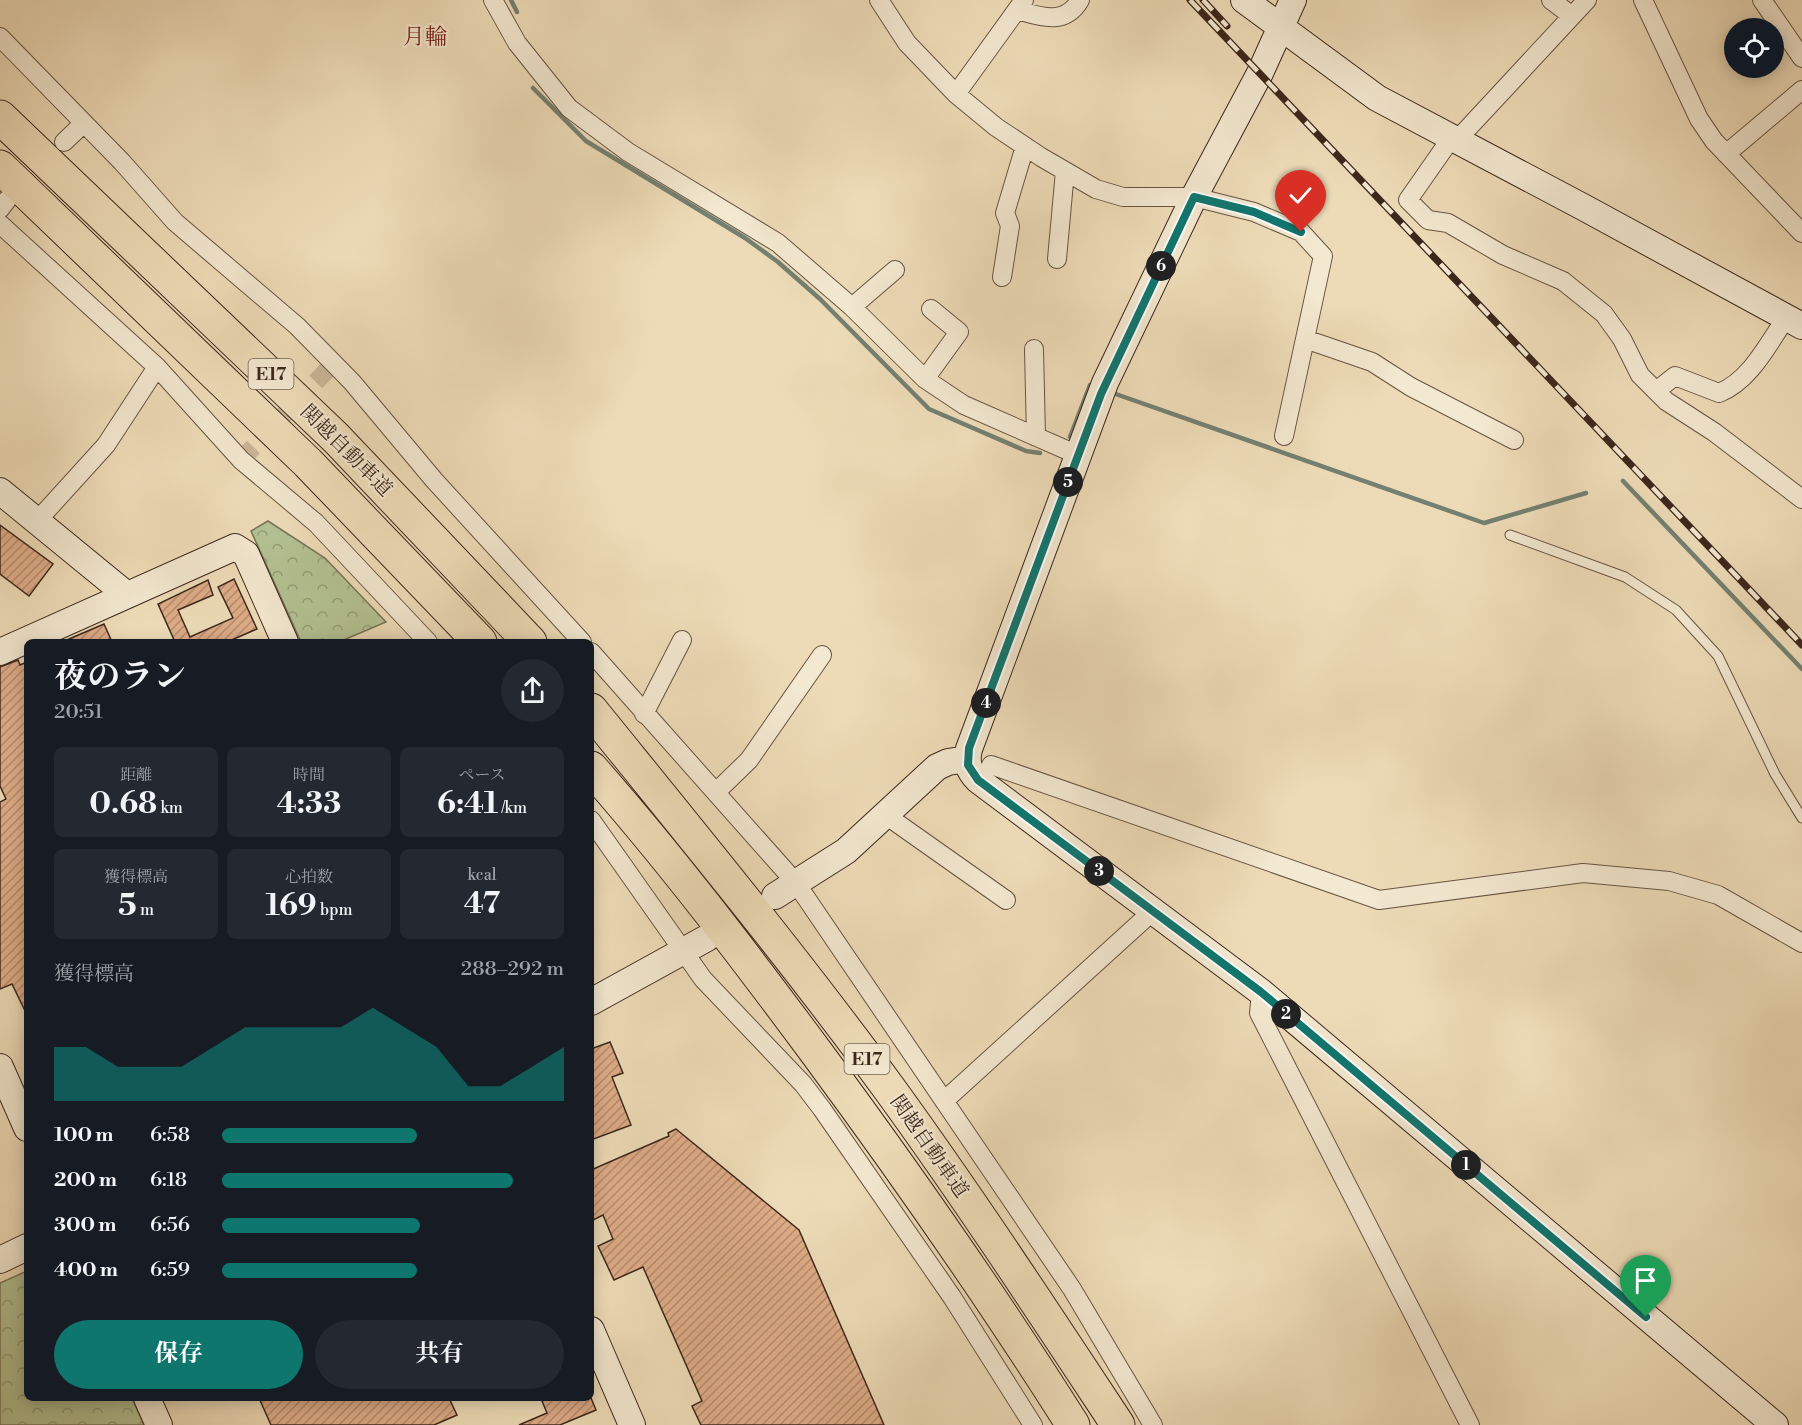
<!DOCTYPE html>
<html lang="ja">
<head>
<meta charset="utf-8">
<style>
  body { margin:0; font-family:"Libre Bodoni","Noto Serif JP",serif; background:#242831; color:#f1f3f6; height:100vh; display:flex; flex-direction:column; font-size:22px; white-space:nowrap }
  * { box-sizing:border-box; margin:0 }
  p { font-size:20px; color:#9ea1a6 }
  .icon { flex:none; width:33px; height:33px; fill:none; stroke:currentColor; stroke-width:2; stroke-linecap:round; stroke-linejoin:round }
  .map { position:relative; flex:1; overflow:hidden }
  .drawer { position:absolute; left:24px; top:639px; width:570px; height:762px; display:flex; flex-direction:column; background:#171b24; border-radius:9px; box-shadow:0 3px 15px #0003 }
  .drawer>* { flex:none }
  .tools { position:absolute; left:1724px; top:18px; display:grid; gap:12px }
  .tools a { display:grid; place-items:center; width:60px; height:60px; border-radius:50%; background:#171b24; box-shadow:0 3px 15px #0003; font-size:30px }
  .pin { position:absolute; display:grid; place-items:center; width:51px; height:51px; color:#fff; margin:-62px -26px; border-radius:50% 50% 50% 0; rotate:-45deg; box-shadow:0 0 6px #0007 }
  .pin .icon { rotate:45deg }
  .km { position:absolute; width:30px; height:30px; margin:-15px; border-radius:50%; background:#222; color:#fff; font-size:16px; line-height:30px; text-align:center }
  .round { display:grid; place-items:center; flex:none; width:63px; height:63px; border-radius:32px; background:#242831 }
  .summary { display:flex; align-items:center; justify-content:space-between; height:102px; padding:0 30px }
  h1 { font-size:33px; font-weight:700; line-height:45px }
  .figures { display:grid; grid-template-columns:repeat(3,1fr); gap:9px; height:102px; padding:6px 30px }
  .figures div { display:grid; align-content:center; border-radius:9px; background:#242831; text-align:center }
  .figures b { font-size:30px; font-weight:700 }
  .figures small { font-size:16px; font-weight:400 }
  .figures p { font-size:16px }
  .chart { height:168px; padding:12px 30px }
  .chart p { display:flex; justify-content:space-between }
  .chart svg { width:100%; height:108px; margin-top:6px; fill:#0f766e; opacity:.7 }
  .cta { display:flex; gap:12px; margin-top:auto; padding:12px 30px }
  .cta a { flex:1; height:69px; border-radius:36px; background:#0f766e; color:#fff; font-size:24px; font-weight:700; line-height:69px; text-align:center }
  .cta a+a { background:#242831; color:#f1f3f6 }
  ul { padding:0 30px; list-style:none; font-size:20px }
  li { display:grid; grid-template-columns:96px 72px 1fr; align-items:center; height:45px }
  li i { height:15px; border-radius:8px; background:#0f766e }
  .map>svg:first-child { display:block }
  .park { fill:url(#park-crowns); stroke:#787457; stroke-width:1.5 }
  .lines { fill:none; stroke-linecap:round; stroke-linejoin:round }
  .stream { stroke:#748071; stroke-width:4.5 }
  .building { fill:url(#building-hatch); stroke:#3c271c; stroke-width:1.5 }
  .street-tunnel { stroke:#cab798; stroke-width:18; stroke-dasharray:18 9; stroke-linecap:butt }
  .lane-casing { stroke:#685443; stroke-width:11 }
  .street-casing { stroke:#685443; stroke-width:20 }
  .secondary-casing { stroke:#3c271c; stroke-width:28 }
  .highway-casing { stroke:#3c271c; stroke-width:35 }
  .lane { stroke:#f3e8d0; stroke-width:9 }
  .street { stroke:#f3e8d0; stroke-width:18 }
  .secondary { stroke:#f3e8d0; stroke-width:26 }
  .highway { stroke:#eddbb7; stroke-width:33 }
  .rail-casing { stroke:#3c271c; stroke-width:7 }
  .rail { stroke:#f3e8d0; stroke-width:4.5; stroke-dasharray:14; stroke-linecap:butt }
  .route-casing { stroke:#fff; stroke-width:12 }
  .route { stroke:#0f766e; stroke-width:8 }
  .labels { text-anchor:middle; stroke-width:4.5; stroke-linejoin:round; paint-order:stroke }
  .shield { fill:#f3e8d0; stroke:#736152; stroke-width:1.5 }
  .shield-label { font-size:18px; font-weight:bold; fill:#3c271c }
  .street-label { font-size:20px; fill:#3c271c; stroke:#f3e8d0 }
  .quarter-label { font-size:22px; fill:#7a1f14; stroke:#f3e8d0 }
</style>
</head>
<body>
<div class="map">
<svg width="1802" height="1425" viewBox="0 0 1802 1425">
  <defs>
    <pattern id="park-crowns" width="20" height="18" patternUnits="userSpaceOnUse" patternTransform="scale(1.5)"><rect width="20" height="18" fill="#b3c192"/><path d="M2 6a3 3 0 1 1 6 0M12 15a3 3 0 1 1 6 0" fill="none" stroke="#939d76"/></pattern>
    <pattern id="building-hatch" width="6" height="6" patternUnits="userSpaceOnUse" patternTransform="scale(1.5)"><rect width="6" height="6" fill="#deac87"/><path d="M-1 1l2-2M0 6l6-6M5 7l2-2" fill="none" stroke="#b58c6e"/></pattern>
  </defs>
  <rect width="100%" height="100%" fill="#eddbb7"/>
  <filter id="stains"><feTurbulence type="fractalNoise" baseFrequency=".00333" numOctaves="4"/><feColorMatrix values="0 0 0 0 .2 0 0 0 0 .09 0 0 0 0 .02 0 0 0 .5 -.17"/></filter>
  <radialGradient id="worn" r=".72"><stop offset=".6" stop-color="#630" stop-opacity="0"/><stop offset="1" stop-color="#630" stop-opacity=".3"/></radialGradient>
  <path class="park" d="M268 521 325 558 386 622 339 642H301L251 531Z
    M27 1271V1398H132L144 1425H0V1283Z"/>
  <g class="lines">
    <path class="stream" d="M511 0 517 12
      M533 88 586 141 745 238 778 262 820 299 929 409 1026 451 1040 453
      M1110 392 1484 523 1586 493
      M1070 437 1090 385 1094 386
      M1623 481 1802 669"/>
  </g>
  <path class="building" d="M0 525 53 564 29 596 0 574Z
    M234 579 257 629 227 642H175L158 604 208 580 213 595 178 610 190 637 233 618 218 587Z
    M104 624 112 642H62Z
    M18 660 20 665 27 662V1015L12 984 0 989V802L6 799 0 786V667Z
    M610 1042 623 1073 612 1077 631 1125 591 1140V1049Z
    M676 1129 799 1230 884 1425H701L692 1406 702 1401 643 1267 614 1280 598 1246 613 1239 603 1215 591 1221V1170L669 1136 668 1133Z
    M259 1398H449L457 1415 434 1425H271Z
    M549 1398H591L596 1410 560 1425H519L547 1413 542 1401Z"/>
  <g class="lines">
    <path class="street-tunnel" d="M241 460 334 363"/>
    <g class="lane-casing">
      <path id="lane" d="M1510 535 1625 577 1676 610 1718 656 1775 774 1802 818"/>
    </g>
    <g class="street-casing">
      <path id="street" d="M493 0 517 43 569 108 628 152 778 243 852 307 925 379 964 405 1078 455
        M879 0 907 43 956 94 996 127 1041 157 1096 189 1123 197H1194L1254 212 1301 232 1323 256 1284 436
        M1551 0 1572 16
        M1643 0 1699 119 1714 141 1802 233
        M1762 0 1802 58
        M1017 10C1041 17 1065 26 1080 0
        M0 37 122 162 175 222 297 326 352 382 434 480 582 642
        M956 94 1024 0
        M1452 137 1408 200 1428 220 1448 223 1503 255 1563 281 1604 314 1622 339 1640 375 1666 401 1714 432 1802 499
        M1457 140 1587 0
        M64 142 84 123
        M1726 154 1802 90
        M0 209 7 200
        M0 224 157 367 241 460 316 523 428 642
        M1057 259 1065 171
        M1002 277 1010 226 1005 213 1025 146
        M852 307 895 270
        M1305 339 1372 362 1411 387 1514 440
        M1034 349 1036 437
        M925 379 959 332 931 309
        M1656 391 1675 376 1719 393C1750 381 1768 344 1786 318
        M37 521 106 445 157 367
        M591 652 796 883 1072 1289 1153 1425
        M644 714 682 640
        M991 765 1379 900 1583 873 1669 881 1718 895 1802 943
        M716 792 749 760 822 655
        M887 816 1006 900
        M591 820 703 979 803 1084 822 1109 952 1297 1033 1425
        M1261 992 1259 1013 1470 1425
        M944 1101 1153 911"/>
    </g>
    <g class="secondary-casing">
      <path id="secondary" d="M1244 0 1377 98 1583 207 1802 326
        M1293 0 1260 73 1194 197 1105 383 969 749C966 762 968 770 978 780L1261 992 1775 1425
        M0 491 127 595
        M0 652 235 547 246 554 285 642
        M775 896 846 851 937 767 948 762 967 759
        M591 1002 707 938
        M0 1067 27 1128
        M0 1260 27 1247
        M591 1330 632 1425
        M147 1398 159 1425"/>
    </g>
    <g class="highway-casing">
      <path id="highway" d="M0 117 336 438 530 642
        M0 167 308 463 480 642
        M591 710C693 836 796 961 891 1091 970 1200 1044 1313 1118 1425
        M591 768C671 859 744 955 816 1052 906 1174 992 1297 1073 1425"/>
    </g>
    <use href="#lane" class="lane"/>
    <use href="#street" class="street"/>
    <use href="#secondary" class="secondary"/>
    <use href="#highway" class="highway"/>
    <g class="rail-casing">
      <path id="rail" d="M1190 0 1802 645
        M1203 0 1227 26"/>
    </g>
    <use href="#rail" class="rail"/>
  </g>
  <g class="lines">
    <g class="route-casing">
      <path id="route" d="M1301 232 1254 212 1194 197 1101 394 969 748 968 765 978 780 1261 992 1646 1317"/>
    </g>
    <use href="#route" class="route"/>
  </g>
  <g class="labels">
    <g class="shield">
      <rect x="248.5" y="359" width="45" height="30" rx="4.5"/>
      <rect x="844.5" y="1044" width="45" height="30" rx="4.5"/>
    </g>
    <g class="shield-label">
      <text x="271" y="380">E17</text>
      <text x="867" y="1065">E17</text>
    </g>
    <g class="street-label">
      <text transform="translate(347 450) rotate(45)" y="7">関越自動車道</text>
      <text transform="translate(930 1146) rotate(55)" y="7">関越自動車道</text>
    </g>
    <g class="quarter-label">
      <text x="425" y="44">月輪</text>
    </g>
  </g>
  <rect width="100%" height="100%" filter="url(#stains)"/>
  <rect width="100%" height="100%" fill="url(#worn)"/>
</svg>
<div class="tools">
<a><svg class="icon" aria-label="locate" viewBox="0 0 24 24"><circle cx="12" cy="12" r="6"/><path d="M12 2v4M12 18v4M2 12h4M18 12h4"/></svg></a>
</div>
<div class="pin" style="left:1646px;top:1317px;background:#1e9e55"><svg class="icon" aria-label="arrive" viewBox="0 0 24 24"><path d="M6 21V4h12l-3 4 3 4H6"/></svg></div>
<div class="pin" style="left:1301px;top:232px;background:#d93025"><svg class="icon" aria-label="check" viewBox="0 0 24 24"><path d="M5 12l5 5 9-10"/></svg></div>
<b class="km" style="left:1466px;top:1165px">1</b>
<b class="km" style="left:1286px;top:1014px">2</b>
<b class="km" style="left:1099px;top:871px">3</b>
<b class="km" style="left:986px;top:703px">4</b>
<b class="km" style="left:1068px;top:482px">5</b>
<b class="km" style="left:1161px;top:266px">6</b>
<section class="drawer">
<div class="summary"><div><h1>夜のラン</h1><p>20:51</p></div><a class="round"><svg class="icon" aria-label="share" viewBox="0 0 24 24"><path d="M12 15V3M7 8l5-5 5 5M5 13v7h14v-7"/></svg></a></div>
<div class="figures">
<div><p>距離</p><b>0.68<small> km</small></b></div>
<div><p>時間</p><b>4:33</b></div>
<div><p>ペース</p><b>6:41<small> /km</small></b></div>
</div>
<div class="figures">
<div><p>獲得標高</p><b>5<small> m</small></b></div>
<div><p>心拍数</p><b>169<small> bpm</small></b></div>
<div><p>kcal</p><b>47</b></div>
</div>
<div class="chart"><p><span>獲得標高</span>288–292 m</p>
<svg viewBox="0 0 160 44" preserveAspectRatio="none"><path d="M0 44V22L10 22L20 30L30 30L40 30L50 22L60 14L70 14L80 14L90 14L100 6L110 14L120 22L130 38L140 38L150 30L160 22V44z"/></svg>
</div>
<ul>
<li><b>100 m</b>6:58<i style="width:57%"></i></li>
<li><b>200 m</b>6:18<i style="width:85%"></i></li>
<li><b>300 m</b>6:56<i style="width:58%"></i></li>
<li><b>400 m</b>6:59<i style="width:57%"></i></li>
</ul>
<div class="cta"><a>保存</a><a>共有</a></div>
</section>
</div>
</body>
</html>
